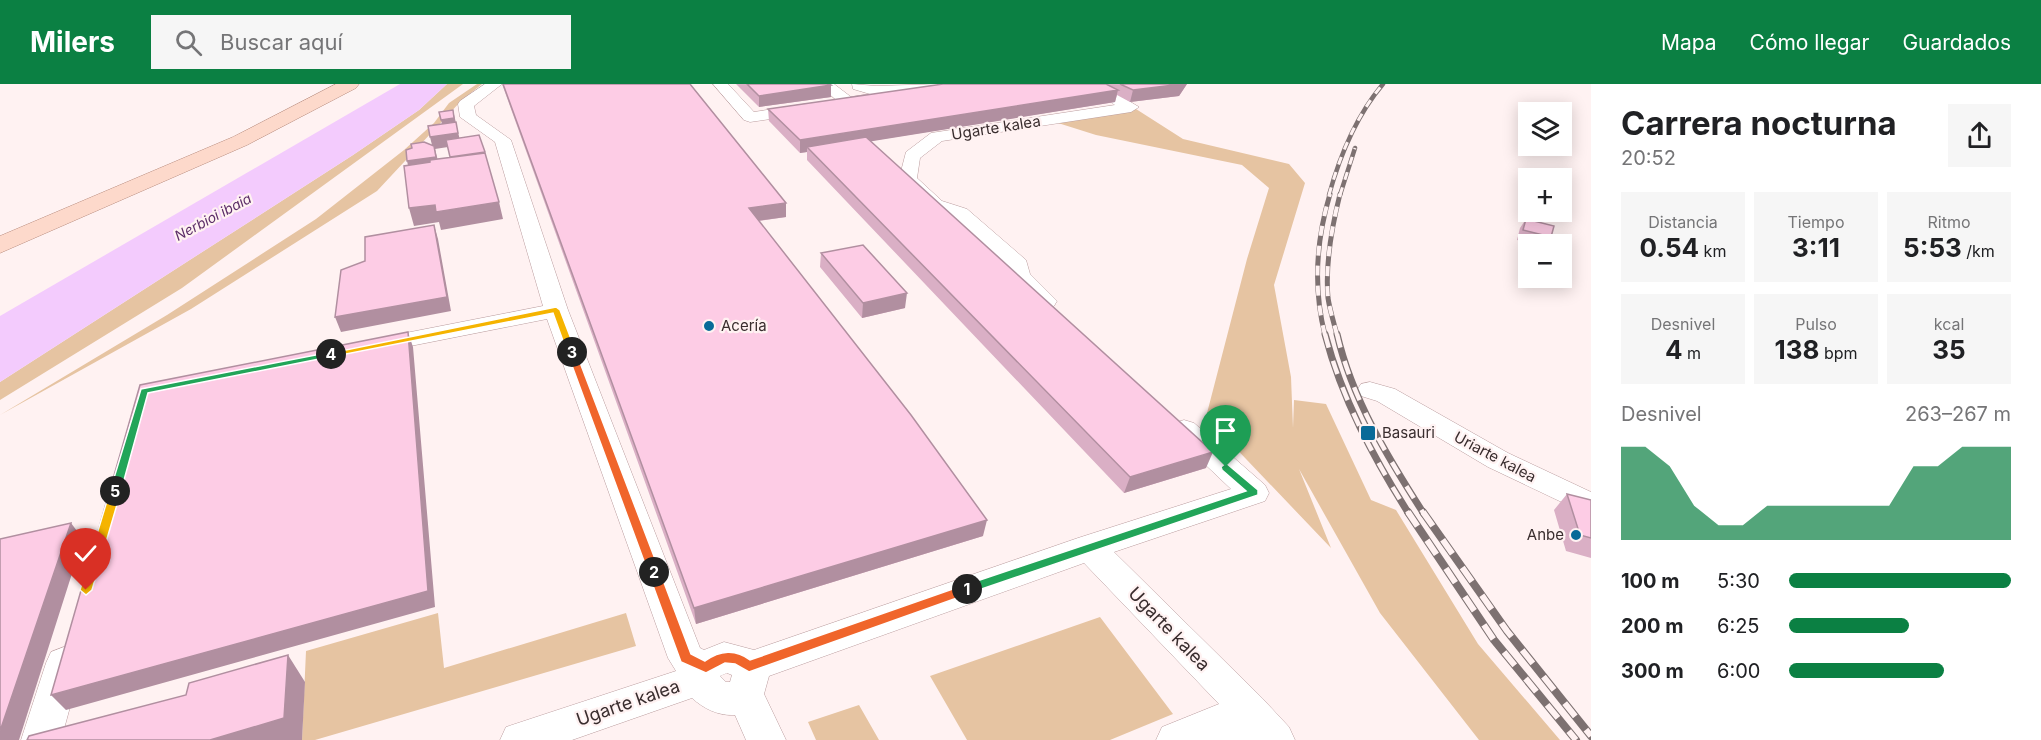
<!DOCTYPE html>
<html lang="es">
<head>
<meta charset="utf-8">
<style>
  body { margin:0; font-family:Inter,sans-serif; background:#f6f6f6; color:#202124; height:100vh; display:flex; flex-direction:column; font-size:22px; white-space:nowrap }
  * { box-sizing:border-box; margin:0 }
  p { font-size:20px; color:#757577 }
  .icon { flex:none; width:33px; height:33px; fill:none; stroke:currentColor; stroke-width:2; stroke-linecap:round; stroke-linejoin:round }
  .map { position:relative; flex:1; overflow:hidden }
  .sheet { display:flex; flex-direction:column; background:#fff; width:450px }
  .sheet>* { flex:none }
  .fabs { position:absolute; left:1518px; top:18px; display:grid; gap:12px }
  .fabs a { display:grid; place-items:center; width:54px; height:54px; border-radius:0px; background:#fff; box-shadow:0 3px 15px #0003; font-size:30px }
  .pin { position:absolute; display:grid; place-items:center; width:51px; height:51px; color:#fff; margin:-62px -26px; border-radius:50% 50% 50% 0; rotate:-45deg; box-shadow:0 0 6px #0007 }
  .pin .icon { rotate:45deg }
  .km { position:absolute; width:30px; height:30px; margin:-15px; border-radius:50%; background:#222; color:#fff; font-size:16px; line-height:30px; text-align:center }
  .round { display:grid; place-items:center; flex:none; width:63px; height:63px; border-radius:0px; background:#f6f6f6 }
  .head { display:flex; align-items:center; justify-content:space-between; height:102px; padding:0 30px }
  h1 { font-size:33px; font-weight:700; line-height:45px }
  .metrics { display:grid; grid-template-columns:repeat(3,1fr); gap:9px; height:102px; padding:6px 30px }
  .metrics div { display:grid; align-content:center; border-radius:0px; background:#f6f6f6; text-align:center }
  .metrics b { font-size:26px; font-weight:700 }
  .metrics small { font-size:16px; font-weight:400 }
  .metrics p { font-size:16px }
  .chart { height:168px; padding:12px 30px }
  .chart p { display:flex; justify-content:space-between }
  .chart svg { width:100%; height:108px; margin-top:6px; fill:#0b8043; opacity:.7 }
  ul { padding:0 30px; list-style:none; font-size:20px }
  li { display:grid; grid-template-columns:96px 72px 1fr; align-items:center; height:45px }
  li i { height:15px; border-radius:8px; background:#0b8043 }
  header { display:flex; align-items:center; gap:36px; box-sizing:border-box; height:84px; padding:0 30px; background:#0b8043; color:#fff }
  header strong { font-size:28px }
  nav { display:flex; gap:33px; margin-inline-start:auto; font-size:21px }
  .search { width:420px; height:54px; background:#f6f6f6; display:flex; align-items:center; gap:15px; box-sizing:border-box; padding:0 21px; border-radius:0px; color:#757577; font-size:22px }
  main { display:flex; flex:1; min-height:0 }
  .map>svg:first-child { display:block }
  .green { fill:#e6c4a2 }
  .water { fill:#f3cbfd }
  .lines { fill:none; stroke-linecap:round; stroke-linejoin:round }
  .minor-casing { stroke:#ba9c9e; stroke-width:1 }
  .major-casing { stroke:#b88c7e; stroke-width:1 }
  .minor { fill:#fff; fill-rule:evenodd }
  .major { fill:#fdd9cb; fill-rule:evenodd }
  .rail-far3-casing { stroke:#7d7171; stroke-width:4.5 }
  .rail-far2-casing { stroke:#7d7171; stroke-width:5 }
  .rail-far1-casing { stroke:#7d7171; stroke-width:7 }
  .rail-casing { stroke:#7d7171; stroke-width:8 }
  .rail-far3 { stroke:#fff2f2; stroke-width:3; stroke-dasharray:8; stroke-linecap:butt }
  .rail-far2 { stroke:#fff2f2; stroke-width:4; stroke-dasharray:10; stroke-linecap:butt }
  .rail-far1 { stroke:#fff2f2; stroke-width:4.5; stroke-dasharray:14; stroke-linecap:butt }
  .rail { stroke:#fff2f2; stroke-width:6; stroke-dasharray:17; stroke-linecap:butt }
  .wall { fill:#daafc5 }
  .shaded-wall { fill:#b18fa0 }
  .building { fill:#fdcce5; stroke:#b18fa0; stroke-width:1.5 }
  .split-1 { fill:#22a559; stroke:#fff; stroke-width:1.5 }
  .split-2 { fill:#f0652b; stroke:#fff; stroke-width:1.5 }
  .split-3 { fill:#f0652b; stroke:#fff; stroke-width:1.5 }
  .split-4 { fill:#f5b400; stroke:#fff; stroke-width:1.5 }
  .split-5 { fill:#22a559; stroke:#fff; stroke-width:1.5 }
  .split-6 { fill:#f5b400; stroke:#fff; stroke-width:1.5 }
  .poi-dot { fill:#086a98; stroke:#fff2f2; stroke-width:2 }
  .labels { text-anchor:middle; stroke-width:4.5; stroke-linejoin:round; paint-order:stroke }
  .far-water-label { font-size:14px; font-style:italic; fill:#5c2d68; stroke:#fff2f2 }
  .street-label { font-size:15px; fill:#392d2e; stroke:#fff2f2 }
  .poi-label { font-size:15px; fill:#392d2e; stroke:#fff2f2; text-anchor:start }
  .near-street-label { font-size:18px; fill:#392d2e; stroke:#fff2f2 }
</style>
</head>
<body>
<header>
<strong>Milers</strong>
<div class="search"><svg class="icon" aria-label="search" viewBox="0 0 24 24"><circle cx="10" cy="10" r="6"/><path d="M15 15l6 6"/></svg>Buscar aquí</div>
<nav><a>Mapa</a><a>Cómo llegar</a><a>Guardados</a></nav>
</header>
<main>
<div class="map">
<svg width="1591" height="656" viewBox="0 0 1591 656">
  <rect width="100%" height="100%" fill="#fff2f2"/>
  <path class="green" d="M447 0H463L182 204 0 316V298L353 71 419 26Z
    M477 0H482L461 17 377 107 191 225 0 331 167 231 316 135 404 66 434 39 449 19Z
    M1136 25 1183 55 1289 80 1305 99 1274 201 1291 293 1293 344 1294 316 1326 320 1371 416 1396 426 1478 560 1560 656H1479L1380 529 1299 385 1331 464 1206 333 1247 175 1269 104 1242 81 1096 51 1058 39Z
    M438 529 444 584 626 529 636 562 315 656H302L306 567Z
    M1100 533 1173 630 1110 656H967L930 592Z
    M859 621 879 656H816L808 638Z"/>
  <path class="water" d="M400 0H447L419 26 353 71 0 298V232Z"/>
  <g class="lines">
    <g class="minor-casing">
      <path id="minor" d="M485 0H502L474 22 476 31 511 56 568 226 700 564 704 566 724 558 754 566 1078 454 1231 405 1174 351 1170 345 1174 339 1184 336 1194 339 1265 401 1269 409 1265 417 1114 468 1262 614 1289 643 1295 656H1156L1162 643 1219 620 1084 479 769 592 764 610 786 656H746L735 631C719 632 704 625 692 614L572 656H500L506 643 676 587 668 574 547 235 375 269 366 267 363 262 366 257 375 255 543 222 495 58 460 33 458 20 460 17ZM727 589 732 591 730 598H726L720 592Z
        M713 0H728L754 28 805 20 813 25 805 30 750 38 744 36Z
        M818 0H834L851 13 870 10 853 5 852 0 876 2 940 0 933 4 882 11 885 14 882 17 848 23 842 21Z
        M1082 0H1100L1139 23 1131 28 942 57 920 74 917 94 942 117 967 125 1026 176 1030 190 1057 217 1054 222C1035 227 1024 209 1011 197L1008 192 1007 183 953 133 928 125 899 95 906 68 931 49 1115 21Z
        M1370 298 1395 305 1508 369 1591 408V432L1488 383 1377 317 1361 312 1357 306 1361 300Z
        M64 563 77 568 82 579 61 656H21L46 579 51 568Z"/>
    </g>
    <g class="major-casing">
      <path id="major" d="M336 0H359L356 4 247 61 0 169V152L233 53Z"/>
    </g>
    <use href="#minor" class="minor"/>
    <use href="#major" class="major"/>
    <g class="rail-far3-casing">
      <path id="rail-far3" d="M1329 111C1340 71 1356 32 1383 0
        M1340 111 1355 64"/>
    </g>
    <g class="rail-far2-casing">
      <path id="rail-far2" d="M1325 251C1313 204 1316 157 1330 110
        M1337 251C1334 239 1330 227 1328 214 1325 180 1332 142 1340 110"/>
    </g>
    <g class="rail-far1-casing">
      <path id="rail-far1" d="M1325 250C1342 315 1373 373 1409 430
        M1337 250C1352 315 1388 374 1424 430"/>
    </g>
    <g class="rail-casing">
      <path id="rail" d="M1408 428 1494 556 1576 656
        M1423 428 1507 547 1591 652"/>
    </g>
    <use href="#rail-far3" class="rail-far3"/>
    <use href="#rail-far2" class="rail-far2"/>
    <use href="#rail-far1" class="rail-far1"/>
    <use href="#rail" class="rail"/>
  </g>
  <path class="wall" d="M502 0H690L786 133 758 137 983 452 696 540Z
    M736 0H829L831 13 759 23Z
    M943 0H1187L1179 12 1130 18 1117 11 1115 18 870 57 1206 384 1124 409 807 76V68L800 69 769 37 768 25Z
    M1526 135 1551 153 1546 160H1536L1517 156 1520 144Z
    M821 169 905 224 862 234 820 183Z
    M1567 410 1591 416V474L1566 467 1554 426Z"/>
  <path class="shaded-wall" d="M1182 0H1187L1179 12 1130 18 1133 6Z
    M831 1V13L759 23V12Z
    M1118 6 1115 18 811 67 807 63V68L800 69V56Z
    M453 26 461 61 435 65 440 85 410 90 407 77 433 65 430 53 444 48 441 36Z
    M499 118 503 135 441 146 439 138 414 142 409 124 435 121Z
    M786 119V133L749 138V124Z
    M434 141 438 155 451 227 341 248 335 233Z
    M907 209 905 224 862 234 863 219Z
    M408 248 413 263 435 523 66 626 51 611Z
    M1213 368 1206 384 1124 409 1130 393Z
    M987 436 983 452 696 540 694 524Z
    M71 439 83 455 19 656H0V647Z
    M288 571 305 598 302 656H210Z"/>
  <path class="building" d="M503 0H690L786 119 749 124 911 331 987 436 694 524Z
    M747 0H829L831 1 759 12Z
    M943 0H1106L1118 6 800 56 768 25Z
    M1120 0H1182L1133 6Z
    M453 26 454 34 441 36 439 28Z
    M456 38 458 49 430 53 428 42Z
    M479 51 485 68 450 73 446 56Z
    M866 53 1213 368 1130 393 807 63Z
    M424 58 434 62 436 73 407 77 406 66 412 64 411 60Z
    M485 69 499 118 436 128 435 121 409 124 404 82 430 78V76Z
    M1526 135 1554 142 1551 153 1523 146Z
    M434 141 447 213 335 233 341 186 365 177V153Z
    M863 161 907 209 863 219 821 169Z
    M408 248 428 507 51 611 140 301Z
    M1567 410 1591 416V454L1580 451Z
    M71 439 0 647V455Z
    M288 571 284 634 210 656H27L29 652 186 611 189 599Z"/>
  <path class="split-1" d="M1226 379 1258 406V411L967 510 960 505 962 502 1246 407 1222 386 1221 383Z"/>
  <path class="split-2" d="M654 483 660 488 691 570 705 577C720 566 736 565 750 576L967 500 973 505 971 509 749 588 735 580 725 579 706 589 681 578 648 488Z"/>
  <path class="split-3" d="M572 265 576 268 660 488 658 491H650L648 488 567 268Z"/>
  <path class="split-4" d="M556 223 560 226 576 268 575 270 567 268 553 229 331 273 326 270Z"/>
  <path class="split-5" d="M331 268 335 270 334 272 148 309 121 407 115 411 112 409 110 407 141 305Z"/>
  <path class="split-6" d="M115 403 121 407 92 506 86 511 80 506 110 407Z"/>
  <g class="poi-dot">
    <circle cx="709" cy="242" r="6"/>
    <rect x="1360" y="341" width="16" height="16" rx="3"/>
    <circle cx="1576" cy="451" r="6"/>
  </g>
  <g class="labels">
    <g class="far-water-label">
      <text transform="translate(213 133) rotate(-28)" y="5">Nerbioi ibaia</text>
    </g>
    <g class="street-label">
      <text transform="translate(996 44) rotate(-9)" y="5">Ugarte kalea</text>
      <text transform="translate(1495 373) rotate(28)" y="5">Uriarte kalea</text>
    </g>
    <g class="poi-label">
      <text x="721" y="247">Acería</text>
      <text x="1382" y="354">Basauri</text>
      <text x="1564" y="456" text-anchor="end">Anbe</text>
    </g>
    <g class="near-street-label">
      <text transform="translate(1169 545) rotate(46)" y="6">Ugarte kalea</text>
      <text transform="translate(628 619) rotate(-19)" y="6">Ugarte kalea</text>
    </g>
  </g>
</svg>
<div class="fabs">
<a><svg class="icon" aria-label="layers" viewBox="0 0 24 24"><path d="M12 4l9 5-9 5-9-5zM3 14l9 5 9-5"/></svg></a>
<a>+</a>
<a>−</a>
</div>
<div class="pin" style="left:1226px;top:383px;background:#1e9e55"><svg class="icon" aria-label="arrive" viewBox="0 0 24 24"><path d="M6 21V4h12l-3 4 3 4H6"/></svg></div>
<div class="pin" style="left:86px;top:506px;background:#d93025"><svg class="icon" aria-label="check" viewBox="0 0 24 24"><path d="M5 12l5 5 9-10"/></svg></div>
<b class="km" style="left:967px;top:505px">1</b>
<b class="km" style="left:654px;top:488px">2</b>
<b class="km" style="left:572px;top:268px">3</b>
<b class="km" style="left:331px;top:270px">4</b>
<b class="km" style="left:115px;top:407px">5</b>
</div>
<section class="sheet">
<div class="head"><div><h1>Carrera nocturna</h1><p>20:52</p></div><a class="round"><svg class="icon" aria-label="share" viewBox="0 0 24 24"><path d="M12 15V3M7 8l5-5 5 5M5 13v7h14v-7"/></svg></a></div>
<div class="metrics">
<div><p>Distancia</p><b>0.54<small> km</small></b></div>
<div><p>Tiempo</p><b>3:11</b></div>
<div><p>Ritmo</p><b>5:53<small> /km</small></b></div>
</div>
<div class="metrics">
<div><p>Desnivel</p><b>4<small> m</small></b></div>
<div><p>Pulso</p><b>138<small> bpm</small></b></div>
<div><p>kcal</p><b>35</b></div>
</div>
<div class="chart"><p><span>Desnivel</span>263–267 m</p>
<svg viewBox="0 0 160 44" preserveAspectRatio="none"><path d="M0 44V6L10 6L20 14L30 30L40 38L50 38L60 30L70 30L80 30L90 30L100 30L110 30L120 14L130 14L140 6L150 6L160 6V44z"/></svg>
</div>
<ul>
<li><b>100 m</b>5:30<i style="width:100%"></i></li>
<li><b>200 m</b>6:25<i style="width:54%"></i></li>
<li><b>300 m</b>6:00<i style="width:70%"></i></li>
</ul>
</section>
</main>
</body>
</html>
